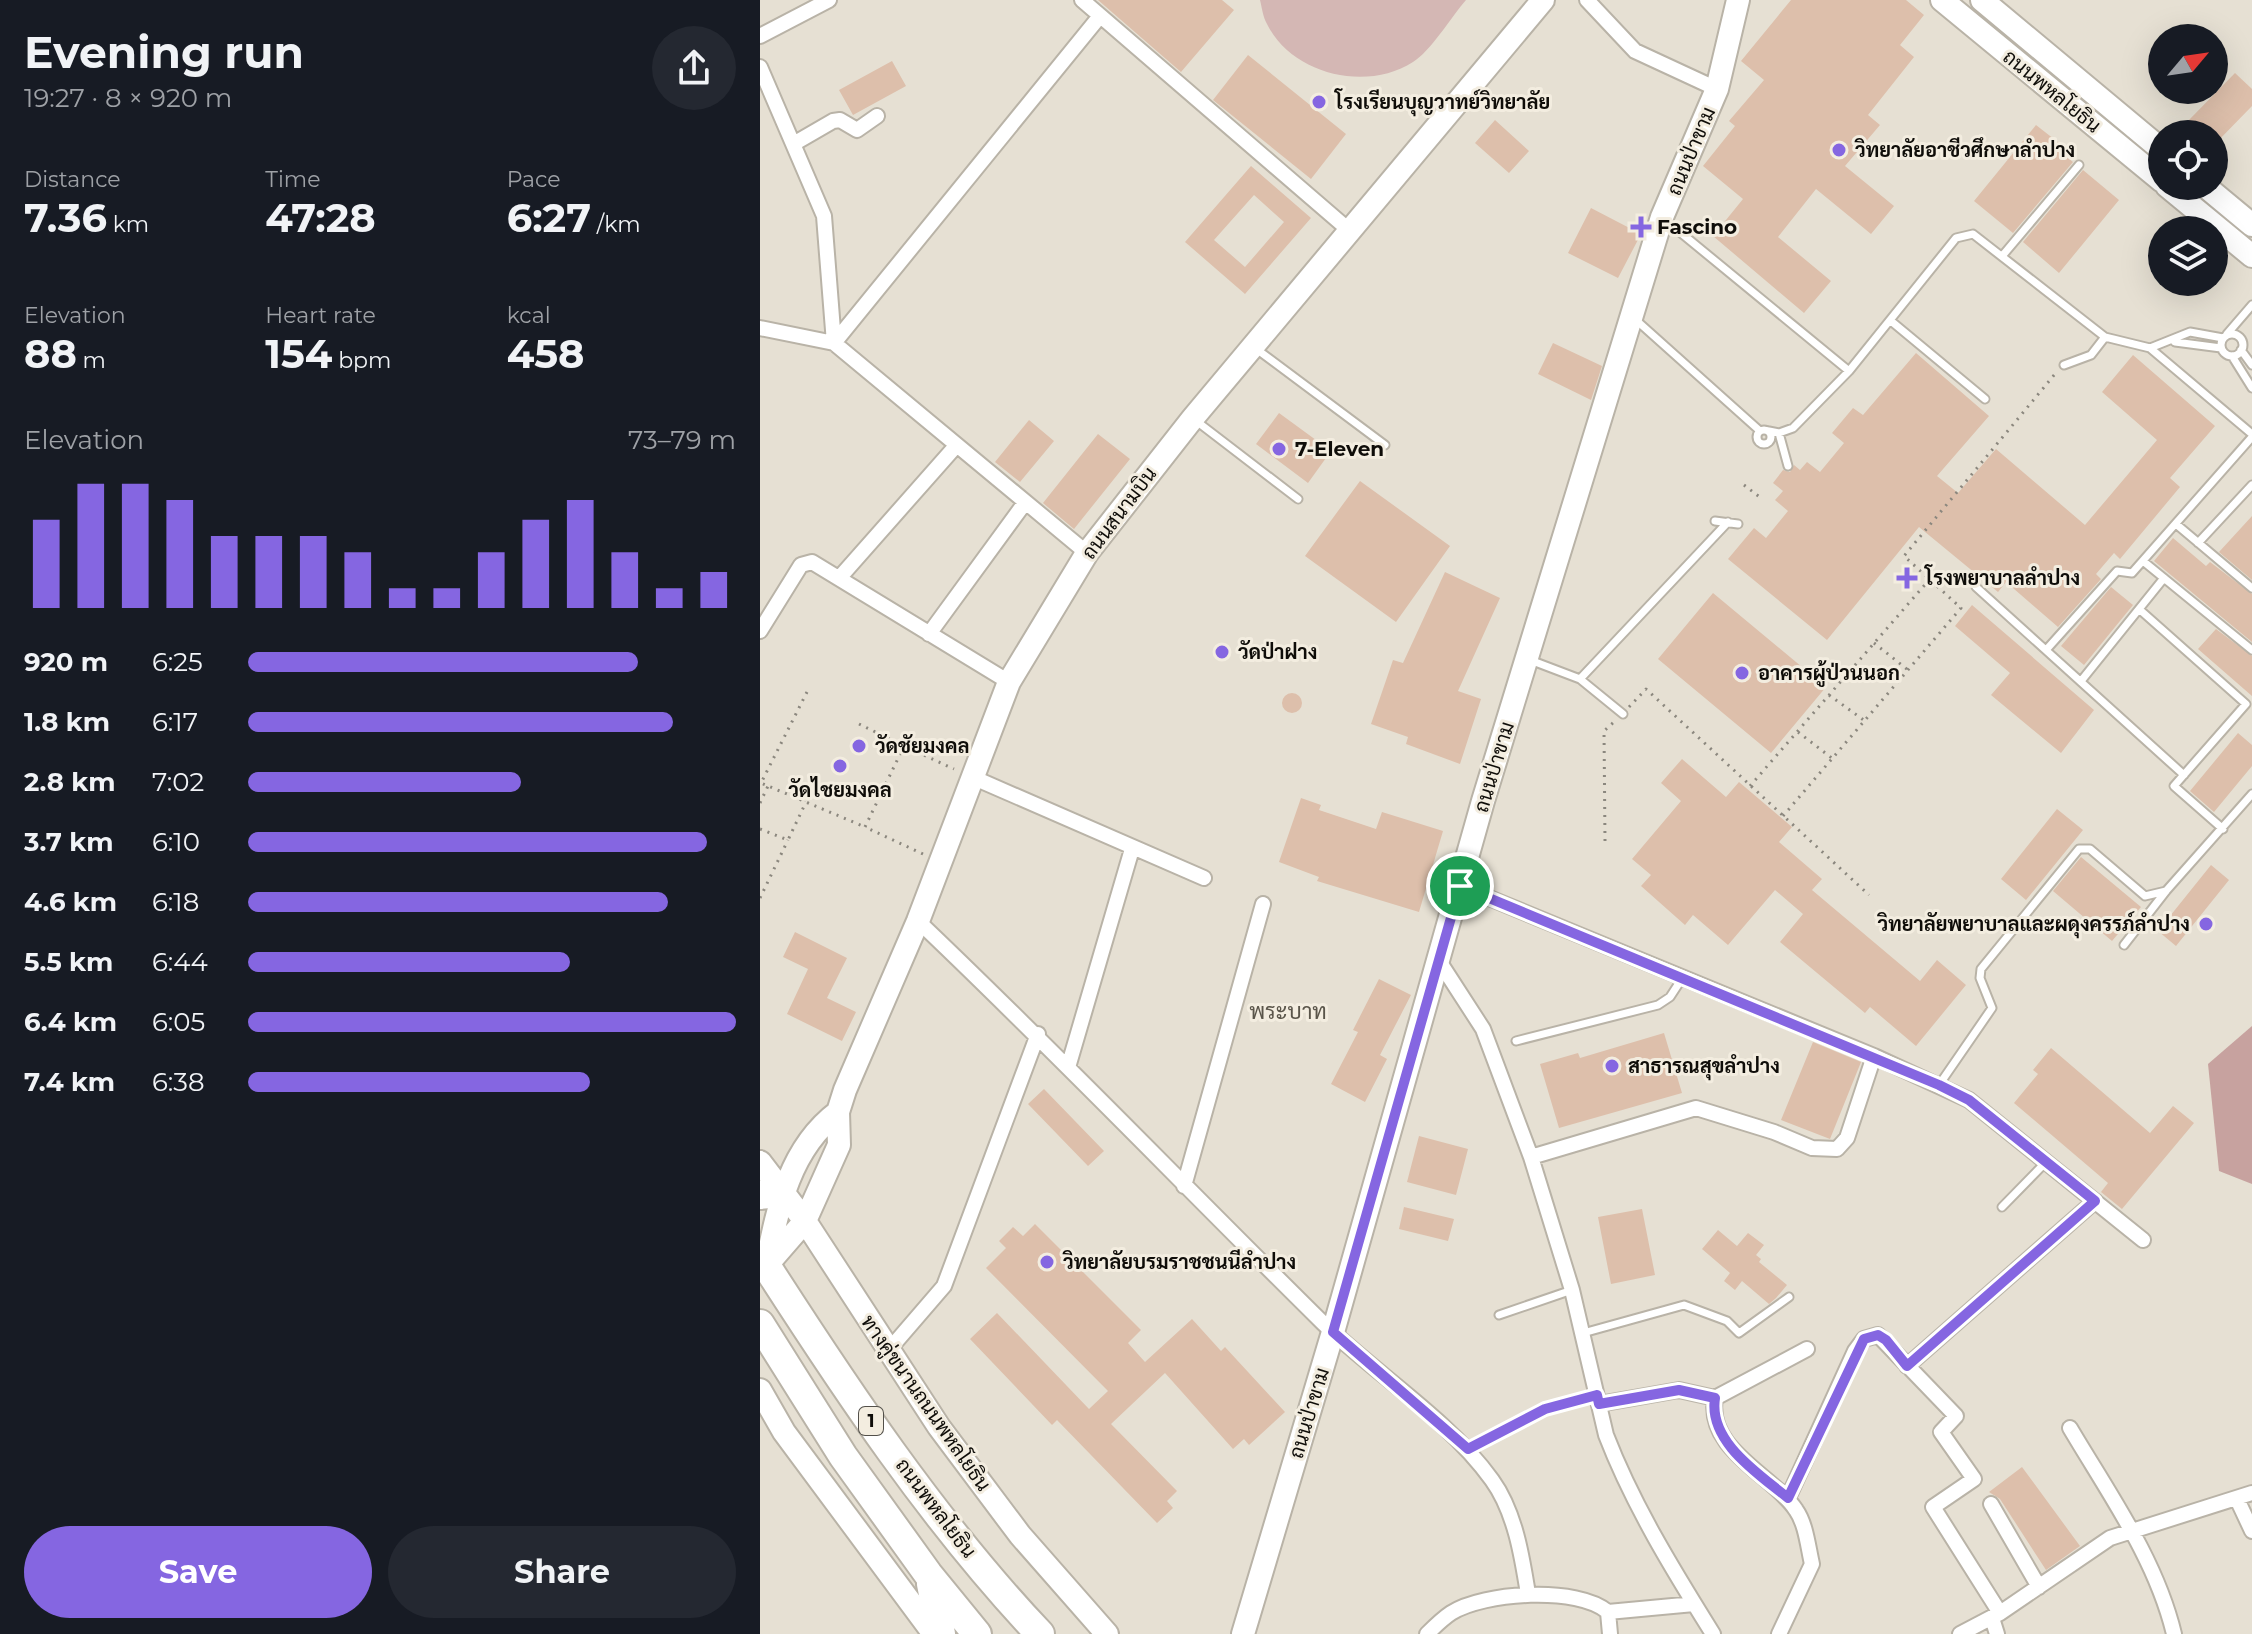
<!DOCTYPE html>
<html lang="en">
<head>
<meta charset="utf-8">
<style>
  body { margin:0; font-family:Montserrat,Sarabun,sans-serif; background:#242831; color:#f1f3f6; height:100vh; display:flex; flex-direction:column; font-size:30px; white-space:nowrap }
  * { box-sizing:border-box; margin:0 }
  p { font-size:26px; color:#9ea1a6 }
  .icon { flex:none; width:44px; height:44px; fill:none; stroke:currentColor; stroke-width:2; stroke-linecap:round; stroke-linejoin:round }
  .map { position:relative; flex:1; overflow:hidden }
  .side { display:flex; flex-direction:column; background:#171b24; width:760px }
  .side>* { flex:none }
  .needle { width:52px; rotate:61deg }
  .buttons { position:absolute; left:1388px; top:24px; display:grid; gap:16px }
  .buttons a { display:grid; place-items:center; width:80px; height:80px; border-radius:50%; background:#171b24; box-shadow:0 8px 32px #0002; font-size:40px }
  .pin { position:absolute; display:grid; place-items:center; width:68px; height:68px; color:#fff; margin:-34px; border:4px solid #fff; border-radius:50%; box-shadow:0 2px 8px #0007 }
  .round { display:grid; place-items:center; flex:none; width:84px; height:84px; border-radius:42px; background:#242831 }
  .headline { display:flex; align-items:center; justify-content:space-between; height:136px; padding:0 24px }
  h1 { font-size:44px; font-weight:700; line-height:60px }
  .stats { display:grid; grid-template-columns:repeat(3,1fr); gap:12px; height:136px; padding:8px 24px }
  .stats div { display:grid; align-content:center }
  .stats b { font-size:40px; font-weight:700 }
  .stats small { font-size:22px; font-weight:400 }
  .stats p { font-size:22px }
  .chart { height:224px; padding:16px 24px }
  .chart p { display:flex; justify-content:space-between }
  .chart svg { width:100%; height:144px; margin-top:8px; stroke:#8566e1; stroke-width:6 }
  .cta { display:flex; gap:16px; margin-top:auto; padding:16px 24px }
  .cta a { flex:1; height:92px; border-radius:48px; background:#8566e1; color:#fff; font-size:32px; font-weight:700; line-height:92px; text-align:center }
  .cta a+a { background:#242831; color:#f1f3f6 }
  ul { padding:0 24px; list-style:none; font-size:26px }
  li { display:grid; grid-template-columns:128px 96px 1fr; align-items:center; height:60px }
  li i { height:20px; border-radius:10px; background:#8566e1 }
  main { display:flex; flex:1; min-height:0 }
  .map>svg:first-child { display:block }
  .green { fill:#d4b7b4 }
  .forest { fill:#c7a29f }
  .building { fill:#ddbfab; fill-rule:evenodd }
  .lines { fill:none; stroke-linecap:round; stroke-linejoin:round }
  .lane-casing { stroke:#b9b3a7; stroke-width:11 }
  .street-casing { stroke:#b9b3a7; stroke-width:18 }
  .secondary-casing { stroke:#b9b3a7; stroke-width:26 }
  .highway-casing { stroke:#b9b3a7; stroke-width:32 }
  .path { stroke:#8b877e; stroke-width:3; stroke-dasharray:2 6; stroke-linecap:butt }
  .lane { stroke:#fff; stroke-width:7 }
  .street { stroke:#fff; stroke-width:14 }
  .secondary { stroke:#fff; stroke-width:22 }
  .highway { stroke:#fff; stroke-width:28 }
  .route-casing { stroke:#fff; stroke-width:16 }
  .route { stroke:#8566e1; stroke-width:10 }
  .poi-dot { fill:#8566e1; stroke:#f3ede0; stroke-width:3 }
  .labels { text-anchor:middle; stroke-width:6; stroke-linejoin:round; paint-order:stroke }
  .shield { fill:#f3ede0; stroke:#53504a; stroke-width:2 }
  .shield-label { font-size:18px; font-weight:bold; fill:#0f0d09 }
  .street-label { font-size:20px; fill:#0f0d09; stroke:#f3ede0 }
  .poi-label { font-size:20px; font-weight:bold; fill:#0f0d09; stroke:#f3ede0; text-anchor:start }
  .neighbourhood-label { font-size:22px; fill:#5a554a; stroke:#f3ede0 }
</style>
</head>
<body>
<main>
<section class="side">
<div class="headline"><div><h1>Evening run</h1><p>19:27 · 8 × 920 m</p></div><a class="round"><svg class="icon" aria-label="share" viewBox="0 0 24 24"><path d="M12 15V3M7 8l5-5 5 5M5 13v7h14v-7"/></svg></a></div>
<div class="stats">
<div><p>Distance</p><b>7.36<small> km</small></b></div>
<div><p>Time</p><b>47:28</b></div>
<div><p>Pace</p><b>6:27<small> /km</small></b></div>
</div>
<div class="stats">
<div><p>Elevation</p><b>88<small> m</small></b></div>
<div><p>Heart rate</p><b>154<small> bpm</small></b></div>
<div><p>kcal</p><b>458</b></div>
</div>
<div class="chart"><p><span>Elevation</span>73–79 m</p>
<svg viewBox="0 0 160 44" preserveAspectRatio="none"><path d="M5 44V17M15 44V6M25 44V6M35 44V11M45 44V22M55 44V22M65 44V22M75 44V27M85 44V38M95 44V38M105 44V27M115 44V17M125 44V11M135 44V27M145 44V38M155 44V33"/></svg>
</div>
<ul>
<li><b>920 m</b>6:25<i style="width:80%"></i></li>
<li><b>1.8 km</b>6:17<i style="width:87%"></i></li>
<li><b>2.8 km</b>7:02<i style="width:56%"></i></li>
<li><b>3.7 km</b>6:10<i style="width:94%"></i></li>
<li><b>4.6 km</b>6:18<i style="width:86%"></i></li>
<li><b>5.5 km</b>6:44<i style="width:66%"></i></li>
<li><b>6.4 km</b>6:05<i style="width:100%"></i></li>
<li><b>7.4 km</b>6:38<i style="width:70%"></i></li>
</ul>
<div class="cta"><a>Save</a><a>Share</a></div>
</section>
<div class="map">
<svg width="1492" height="1634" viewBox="0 0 1492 1634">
  <rect width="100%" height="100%" fill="#e6e0d3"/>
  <path class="green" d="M500 0H706C692 16 670 52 653 62 607 92 532 75 507 24 503 17 502 8 500 0Z"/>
  <path class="forest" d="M1492 1026V1184L1459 1171 1448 1064Z"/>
  <path class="building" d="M338 0H462L474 10 421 72Z
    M1031 0H1146L1164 15 1140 45 1154 57 1108 115 1120 125 1085 166 1134 206 1111 234 1056 189 1018 237 1071 281 1044 313 953 236 983 199 943 166 975 126 969 121 1004 80 981 61Z
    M488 55 586 134 551 179 453 100Z
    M132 61 146 86 93 115 79 90Z
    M1475 73 1492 89V106L1454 145V134H1442L1428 121Z
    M735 120 769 151 749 173 715 143Z
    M1276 125 1308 150 1304 155 1313 162 1253 233 1214 201Z
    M491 166 551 218 485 294 425 242ZM494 195 524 222 485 267 454 240Z
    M1323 170 1359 200 1299 273 1263 242Z
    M831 208 881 234 858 278 808 253Z
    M793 343 842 366 831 400 778 374Z
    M1156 353 1229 416 1177 476 1198 493 1236 449 1325 525 1397 440 1342 392 1373 355 1455 426 1410 478 1420 487 1360 559 1354 553 1336 574 1341 579 1298 627 1246 582 1238 592 1159 527 1067 640 968 559 994 528 1006 538 1028 511 1015 500 1023 491 1013 483 1023 470 1030 472 1034 465 1040 470 1047 462 1060 472 1084 443 1072 433 1093 408 1103 415Z
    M519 413 571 451 548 483 496 444Z
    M269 420 294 441 260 482 235 462Z
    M338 434 370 459 314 529 283 503Z
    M600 481 690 546 636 622 545 556Z
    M1492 516V580L1459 552Z
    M1413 538 1446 566 1450 562 1492 594V642L1394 561Z
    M685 572 740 598 698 691 721 699 700 764 646 744 648 737 611 724 633 660 643 663Z
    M1351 587 1373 605 1324 665 1301 646Z
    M953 593 1066 687 1011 753 898 659Z
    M1212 605 1334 710 1301 753 1231 695 1250 673 1195 626Z
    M1456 629 1492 656V696L1438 649Z
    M522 703a10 10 0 1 1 20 0a10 10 0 1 1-20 0Z
    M1478 733 1492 745V766L1454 812 1430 791Z
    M922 759 966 797 979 782 1032 827 1019 842 1062 879 1052 890 1160 981 1177 960 1206 985 1156 1046 1110 1007 1105 1013 1020 942 1043 914 1015 890 968 945 933 915 925 925 881 886 891 875 872 859 921 801 901 783Z
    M541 798 561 805 559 810 616 829 622 812 683 831 659 912 557 881 559 877 519 862Z
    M1297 809 1323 830 1266 900 1241 879Z
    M1321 857 1381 907 1352 941 1293 891Z
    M1451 865 1469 880 1416 946 1398 931Z
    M35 932 87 958 67 998 96 1012 82 1041 27 1014 48 969 23 957Z
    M619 979 651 995 620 1055 627 1059 605 1102 571 1084 598 1032 593 1030Z
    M904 1033 922 1093 799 1128 780 1064 818 1053 820 1058Z
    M1053 1042 1101 1062 1070 1139 1021 1120Z
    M1291 1048 1390 1133 1413 1106 1434 1123 1362 1209 1341 1192 1348 1183 1254 1103 1278 1074 1273 1070Z
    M284 1089 344 1151 328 1166 268 1104Z
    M659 1136 708 1149 696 1195 647 1182Z
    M644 1207 694 1219 688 1241 639 1229Z
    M882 1209 895 1275 851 1284 838 1217Z
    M275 1224 381 1330 368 1343 385 1362 432 1319 461 1351 465 1347 525 1412 489 1445 484 1439 473 1449 405 1373 351 1424 417 1491 407 1501 413 1508 397 1523 297 1420 292 1425 210 1339 237 1313 329 1409 348 1391 226 1268 246 1248 239 1241 253 1227 263 1236Z
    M958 1230 977 1246 988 1233 1004 1245 996 1255 1001 1259 999 1262 1027 1285 1016 1298 1009 1304 982 1281 975 1290 964 1281 970 1273 942 1249Z
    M1262 1467 1320 1546 1286 1570 1240 1499 1229 1492Z"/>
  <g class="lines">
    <g class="lane-casing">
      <path id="lane" d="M904 219 1089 371
        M1243 255 1319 165
        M876 320 1000 431
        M1131 321 1225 399
        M1461 345a11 11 0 1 1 22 0a11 11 0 1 1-22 0Z
        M1467 334 1492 305
        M1415 342 1461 348
        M495 348 625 445
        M1390 348 1492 434
        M1481 350 1492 365
        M1472 356 1492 388
        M1304 365 1331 355 1345 337
        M435 420 538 499
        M997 437a7 7 0 1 1 14 0a7 7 0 1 1-14 0Z
        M1009 431 1019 433 1033 428 1089 371 1196 238 1213 234 1345 337 1390 348 1430 332 1463 338
        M1019 433 1028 466
        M955 521 978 524
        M1416 524 1492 588
        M1438 543 1492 485
        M1383 561 1492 650
        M1216 587 1424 775
        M1379 609 1486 704 1414 786 1463 829
        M1286 650 1357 571 1372 573 1492 437
        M770 660 820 679 863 714
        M820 679 968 522
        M1321 681 1404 578
        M1364 945 1406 891 1492 794
        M756 1041 898 1005 910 997 923 977
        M1179 1085 1232 1008 1220 978 1221 969 1319 849H1330L1385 896 1406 891
        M1242 1207 1286 1162
        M739 1315 812 1290
        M823 1333 924 1305 967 1321 979 1333 1029 1297"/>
    </g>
    <g class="street-casing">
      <path id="street" d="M322 0 590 231
        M827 0 875 51 957 89
        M0 36 69 0
        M0 67 64 216 74 343 327 553
        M35 143 73 121 80 120 97 130 117 116
        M0 328 74 343 340 16
        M81 576 195 447
        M0 631 41 565 52 562 249 682
        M169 634 264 504
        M212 777 444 878
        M700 886 1114 1056 1209 1100 1383 1240
        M158 921C296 1052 427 1189 563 1323 618 1376 687 1418 732 1480 755 1512 762 1556 768 1594
        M679 961 723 1029 771 1157 812 1290 846 1435C873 1505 913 1570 953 1634
        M309 1064 372 849
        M771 1157 936 1108 1014 1132 1052 1148 1077 1149 1087 1138 1114 1056
        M424 1186 503 904
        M128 1351 184 1286 278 1034
        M1147 1366 1335 1201
        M955 1398 1047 1349
        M839 1404 919 1390 955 1398C946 1450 1012 1474 1036 1510 1046 1524 1048 1547 1052 1564L1019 1634
        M1310 1428C1349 1494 1396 1559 1414 1634
        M1028 1498 1095 1351 1104 1339 1118 1335 1196 1416 1181 1432 1214 1479 1173 1507 1240 1613
        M1477 1499 1492 1531
        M1231 1504 1279 1587
        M848 1612 850 1634
        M1232 1618 1237 1634
        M667 1634C674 1627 682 1619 691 1613 724 1592 818 1586 848 1612L934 1604
        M1200 1634 1240 1613 1350 1538 1492 1493"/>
    </g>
    <g class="secondary-casing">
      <path id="secondary" d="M1182 0 1402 181
        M1222 0 1402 150
        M1407 186 1492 256
        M1445 186 1492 225
        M0 1162 45 1221 179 1427 260 1535 347 1634
        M7 1262C18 1207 30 1148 78 1112
        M6 1266 45 1221 79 1145 78 1112 85 1090 158 921 249 682 327 553 433 418 783 0
        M0 1390 24 1432 174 1634
        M483 1634 573 1332 723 801 902 217 957 89 978 0"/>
    </g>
    <g class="highway-casing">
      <path id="highway" d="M0 1195 21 1193
        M0 1256C84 1387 173 1521 280 1634
        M0 1324 83 1456 168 1574 217 1634
        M171 1584 181 1634"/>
    </g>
    <path class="path" d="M984 485 1001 498
      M1114 643 1148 670
      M47 692 1 783 105 827
      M1069 695 1105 721
      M869 707 886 689 1109 895
      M99 724 144 746
      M1038 732 1073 759
      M990 786 1169 580
      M0 803 8 786
      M1023 816 1201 608 1144 556 1295 374
      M0 829 28 840 46 802
      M845 841 844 731 855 721
      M163 854 105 827 144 746 194 769
      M0 898 28 840
      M722 1442 785 1409 821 1399"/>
    <use href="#lane" class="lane"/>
    <use href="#street" class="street"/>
    <use href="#secondary" class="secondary"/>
    <use href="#highway" class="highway"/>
  </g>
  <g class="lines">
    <g class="route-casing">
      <path id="route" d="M700 886 1179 1085 1209 1100 1335 1201 1147 1366 1126 1340 1118 1335 1104 1339 1028 1498C999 1474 948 1442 955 1398L919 1390 839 1404 837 1395 785 1409 708 1449 573 1332Z"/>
    </g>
    <use href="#route" class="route"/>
  </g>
  <g class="poi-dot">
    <circle cx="559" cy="102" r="8"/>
    <circle cx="1079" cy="150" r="8"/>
    <path d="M877 215h8v8h8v8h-8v8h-8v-8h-8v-8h8z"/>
    <circle cx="519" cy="449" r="8"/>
    <path d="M1143 566h8v8h8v8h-8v8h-8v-8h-8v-8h8z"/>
    <circle cx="462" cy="652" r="8"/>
    <circle cx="982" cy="673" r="8"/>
    <circle cx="99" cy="746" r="8"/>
    <circle cx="80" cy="766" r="8"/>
    <circle cx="1446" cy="924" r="8"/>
    <circle cx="852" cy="1066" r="8"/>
    <circle cx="287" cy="1262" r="8"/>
  </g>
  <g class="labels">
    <rect class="shield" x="99" y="1407" width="24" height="28" rx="6"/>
    <g class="shield-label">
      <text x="111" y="1427">1</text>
    </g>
    <g class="street-label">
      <text transform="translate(1292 91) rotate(39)" y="7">ถนนพหลโยธิน</text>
      <text transform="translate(931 151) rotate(-67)" y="7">ถนนป่าขาม</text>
      <text transform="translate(359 513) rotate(-53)" y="7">ถนนสนามบิน</text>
      <text transform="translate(734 767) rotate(-73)" y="7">ถนนป่าขาม</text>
      <text transform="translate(166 1403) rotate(55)" y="7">ทางคู่ขนานถนนพหลโยธิน</text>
      <text transform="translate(549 1413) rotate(-73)" y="7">ถนนป่าขาม</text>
      <text transform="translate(176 1508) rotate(53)" y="7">ถนนพหลโยธิน</text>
    </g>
    <g class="poi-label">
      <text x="575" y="109">โรงเรียนบุญวาทย์วิทยาลัย</text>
      <text x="1095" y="157">วิทยาลัยอาชีวศึกษาลำปาง</text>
      <text x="897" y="234">Fascino</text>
      <text x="535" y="456">7-Eleven</text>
      <text x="1165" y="585">โรงพยาบาลลำปาง</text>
      <text x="478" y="659">วัดป่าฝาง</text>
      <text x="998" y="680">อาคารผู้ป่วนนอก</text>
      <text x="115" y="753">วัดชัยมงคล</text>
      <text x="80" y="797" text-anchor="middle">วัดไชยมงคล</text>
      <text x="1430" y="931" text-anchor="end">วิทยาลัยพยาบาลและผดุงครรภ์ลําปาง</text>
      <text x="868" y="1073">สาธารณสุขลำปาง</text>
      <text x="303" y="1269">วิทยาลัยบรมราชชนนีลำปาง</text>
    </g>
    <g class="neighbourhood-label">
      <text x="528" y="1019">พระบาท</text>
    </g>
  </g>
</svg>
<div class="buttons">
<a><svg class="needle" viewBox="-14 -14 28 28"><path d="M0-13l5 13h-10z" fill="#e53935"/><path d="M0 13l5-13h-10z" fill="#9ea1a6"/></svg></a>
<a><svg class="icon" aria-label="locate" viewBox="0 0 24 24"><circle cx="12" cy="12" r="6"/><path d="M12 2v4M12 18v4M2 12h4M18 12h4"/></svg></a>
<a><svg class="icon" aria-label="layers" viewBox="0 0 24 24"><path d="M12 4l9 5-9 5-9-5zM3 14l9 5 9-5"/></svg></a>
</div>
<div class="pin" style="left:700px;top:886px;background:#1e9e55"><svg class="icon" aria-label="arrive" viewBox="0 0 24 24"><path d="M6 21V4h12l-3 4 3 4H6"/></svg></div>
</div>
</main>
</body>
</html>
